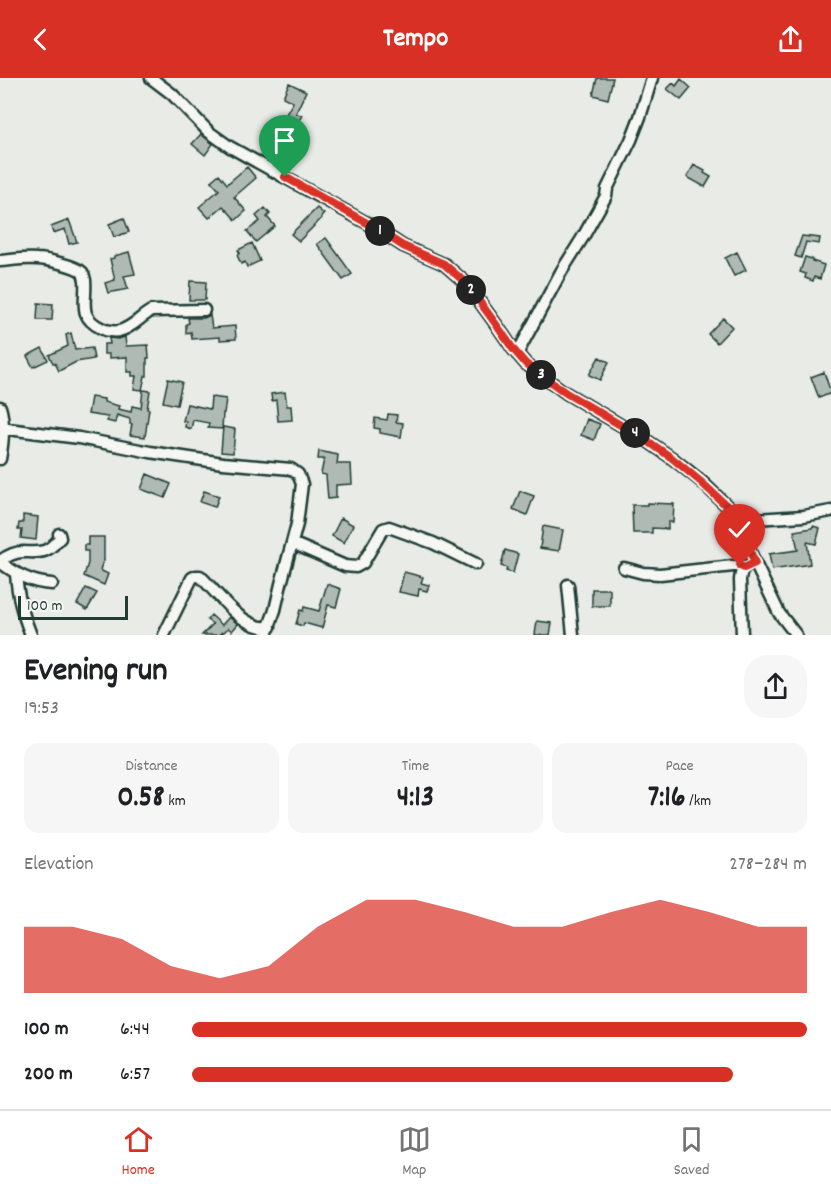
<!DOCTYPE html>
<html lang="en">
<head>
<meta charset="utf-8">
<style>
  body { margin:0; font-family:Dekko,sans-serif; background:#f6f6f6; color:#202124; height:100vh; display:flex; flex-direction:column; font-size:22px; white-space:nowrap }
  * { box-sizing:border-box; margin:0 }
  p { font-size:20px; color:#757577 }
  .icon { flex:none; width:33px; height:33px; fill:none; stroke:currentColor; stroke-width:2; stroke-linecap:round; stroke-linejoin:round }
  .map { position:relative; height:557px; overflow:hidden }
  .panel { display:flex; flex-direction:column; background:#fff; flex:1 }
  .panel>* { flex:none }
  .scale { position:absolute; left:18px; bottom:15px; width:110px; box-sizing:border-box; padding-left:6px; border:3px solid #1f3d34; border-top:0; font-size:16px; line-height:21px; white-space:nowrap; color:#1f3d34; -webkit-text-stroke:4px #f6f6f2; paint-order:stroke }
  .pin { position:absolute; display:grid; place-items:center; width:51px; height:51px; color:#fff; margin:-62px -26px; border-radius:50% 50% 50% 0; rotate:-45deg; box-shadow:0 0 6px #0007 }
  .pin .icon { rotate:45deg }
  .km { position:absolute; width:30px; height:30px; margin:-15px; border-radius:50%; background:#222; color:#fff; font-size:16px; line-height:30px; text-align:center }
  .round { display:grid; place-items:center; flex:none; width:63px; height:63px; border-radius:24px; background:#f6f6f6 }
  .headline { display:flex; align-items:center; justify-content:space-between; height:102px; padding:0 24px }
  h1 { font-size:33px; font-weight:700; line-height:45px }
  .stats { display:grid; grid-template-columns:repeat(3,1fr); gap:9px; height:102px; padding:6px 24px }
  .stats div { display:grid; align-content:center; border-radius:15px; background:#f6f6f6; text-align:center }
  .stats b { font-size:30px; font-weight:700 }
  .stats small { font-size:16px; font-weight:400 }
  .stats p { font-size:16px }
  .chart { height:168px; padding:12px 24px }
  .chart p { display:flex; justify-content:space-between }
  .chart svg { width:100%; height:108px; margin-top:6px; fill:#d93025; opacity:.7 }
  ul { padding:0 24px; list-style:none; font-size:20px }
  li { display:grid; grid-template-columns:96px 72px 1fr; align-items:center; height:45px }
  li i { height:15px; border-radius:8px; background:#d93025 }
  header { display:flex; justify-content:space-between; align-items:center; height:78px; padding:0 24px; background:#d93025; color:#fff; font-size:27px; font-weight:700 }
  .tabs { display:flex; justify-content:space-around; align-items:center; height:84px; border-top:2px solid #e0e0e0; background:#fff; font-size:16px; color:#757577 }
  .tabs a { display:grid; justify-items:center; gap:3px }
  .tabs .on { color:#d93025 }
  .map>svg:first-child { display:block }
  .building { fill:#b0bab5; stroke:#1f3d34; stroke-width:1.5 }
  .lines { fill:none; stroke-linecap:round; stroke-linejoin:round }
  .minor-casing { stroke:#1f3d34; stroke-width:15 }
  .minor { stroke:#f6f6f2; stroke-width:10 }
  .route-casing { stroke:#fff; stroke-width:12 }
  .route { stroke:#d93025; stroke-width:8 }
</style>
</head>
<body>
<header><svg class="icon" aria-label="back" viewBox="0 0 24 24"><path d="M15 5l-7 7 7 7"/></svg>Tempo<svg class="icon" aria-label="share" viewBox="0 0 24 24"><path d="M12 15V3M7 8l5-5 5 5M5 13v7h14v-7"/></svg></header>
<div class="map">
<svg width="831" height="557" viewBox="0 0 831 557">
  <rect width="100%" height="100%" fill="#e9ebe7"/>
  <filter id="ink" filterUnits="userSpaceOnUse"><feTurbulence type="fractalNoise" baseFrequency=".0167" numOctaves="2"/><feDisplacementMap in="SourceGraphic" scale="12" xChannelSelector="R" yChannelSelector="G"/><feConvolveMatrix kernelMatrix="1 2 1 2 8 2 1 2 1" color-interpolation-filters="sRGB"/></filter>
  <g filter="url(#ink)">
    <path class="building" d="M597 0H613L608 21 593 17Z
      M681 1 691 10 681 22 667 11 673 5 676 8Z
      M289 5 306 13 296 35 302 38 298 44 285 38 293 24 283 19Z
      M201 56 213 66 205 77 192 66Z
      M694 87 705 93 704 95 711 99 705 109 687 99Z
      M247 89 256 100 234 119 246 133 236 142 223 128 209 140 199 129 219 112 211 103 219 96 227 106Z
      M265 130 270 136 267 139 275 148 256 164 247 153 260 143 256 138Z
      M317 130 324 136 321 139 322 140 299 163 291 156Z
      M124 140 129 154 114 159 109 146Z
      M69 142 77 164 69 166 65 151 53 155 51 149Z
      M802 158 820 160 819 166 806 164 801 180 795 178Z
      M326 160 352 196 343 202 317 166Z
      M252 165 260 183 247 189 245 184 241 186 237 177 240 175 238 172Z
      M129 174 135 196 124 198 128 211 108 215 105 205 115 202 110 181 114 180V178Z
      M737 174 746 192 734 198 725 180Z
      M805 179 812 181V183L824 187 820 201 814 199 813 203 805 200 806 196 800 194Z
      M190 203 206 204 205 222H189Z
      M38 225 53 226 52 242H37Z
      M210 237 212 250 235 248 236 261 220 262V259L192 261 191 254 186 255V246L189 245 188 240H204Z
      M723 240 732 249 717 265 708 256Z
      M71 255 75 272 92 270 94 281 76 284 59 293 55 285H53L49 277 68 268 66 257Z
      M125 259 126 268 148 267 149 280H147V298H145L142 312 134 311 136 298H132V294H127V279L109 280V276H104V266H110L109 260 118 261Z
      M42 270 48 282 33 289 27 278Z
      M599 279 609 284 600 302 589 297Z
      M824 294 831 315 819 320 811 299Z
      M168 301 182 304 177 327 163 324Z
      M143 312 150 313 147 331H149L145 359 130 357 132 346H130V341L117 337 115 345 107 343 108 339 88 336 91 319 104 321V324L119 328 118 331 131 334 132 328 141 330Z
      M285 314 287 328H291L292 342 278 343 276 322 272 323 271 316Z
      M211 319 226 321 224 335H223L222 351 208 350 209 345 193 342 191 351 185 349 186 343H183L187 326 210 331Z
      M388 336 397 337 396 344 403 345 401 359 380 355V351L374 350 375 340 387 342Z
      M587 341 600 346 594 362 581 357Z
      M223 349 235 351 233 375 221 374Z
      M319 373 338 377 337 386H351L352 406 336 407V420L328 421 326 397 321 396 324 381H318Z
      M147 396 171 406 165 420 141 411Z
      M204 413 219 418 215 429 200 424Z
      M520 413 534 418 527 437 513 431Z
      M647 425 674 426 673 444H668V451L652 450V455H633L632 427H647Z
      M23 437 38 439 36 462 21 460 22 452H18L19 445H23Z
      M341 440 353 447 344 465 332 458Z
      M543 448 563 452 559 473 540 470Z
      M813 448 820 450 816 466 807 464 810 486 772 492 769 476 798 472 794 453 812 450Z
      M88 459H104V483H103L100 492 108 496 104 507 84 498 88 485V473H84V467H88Z
      M505 472 518 476 513 495 506 493 507 490 501 488Z
      M404 494 423 499 421 505 429 507 427 513 419 511 418 518 399 514Z
      M327 506 341 511 336 529 328 527 322 550 304 545 303 548 296 546 300 532 303 533 304 529 319 533Z
      M86 510 97 515 87 532 77 526Z
      M592 511H610V528H592Z
      M211 537 222 547 229 539 238 546 232 553 228 550 223 555 222 554 219 557H202L213 546 207 542Z
      M537 543 552 545 550 557H535Z"/>
    <g class="lines">
      <g class="minor-casing">
        <path id="minor" d="M151 0 172 16 209 54 230 69 367 145 403 168 444 186 466 205 498 249 513 271 526 286 566 315 646 362 672 380 701 403 730 431 737 442 755 485 779 535 796 557
          M0 183C12 182 25 180 37 181 46 181 76 188 82 194 84 196 84 199 85 202 87 224 77 238 101 250 106 253 114 254 119 253 132 250 140 239 151 233L204 232
          M517 276 561 194 583 159 606 118 607 111 631 62 640 39 652 0
          M0 329C5 345 3 365 0 381
          M0 350 79 360 150 374 223 385 291 391 298 396 302 406 297 446 281 506 275 532 266 557
          M737 442 804 438 831 433
          M292 465 345 488 356 489 363 485 383 451 389 449 433 465 476 486
          M0 483C7 478 14 474 23 474 30 474 37 475 44 473 51 471 55 465 60 460L59 456
          M0 484C16 496 31 505 52 506
          M624 490 643 495 660 496 733 488H740L743 490
          M16 496C18 520 22 534 31 557
          M568 507 573 557
          M164 557 192 500 196 498H200C218 515 243 553 270 549
          M742 557 740 502C741 494 742 491 749 487"/>
      </g>
      <use href="#minor" class="minor"/>
    </g>
  </g>
  <g class="lines" filter="url(#ink)">
    <g class="route-casing">
      <path id="route" d="M285 99 367 145 403 168 444 186 466 205 498 249 513 271 526 286 566 315 646 362 672 380 701 404 730 431 737 442 755 485 744 490 740 488"/>
    </g>
    <use href="#route" class="route"/>
  </g>
</svg>
<div class="scale">100 m</div>
<div class="pin" style="left:285px;top:99px;background:#1e9e55"><svg class="icon" aria-label="arrive" viewBox="0 0 24 24"><path d="M6 21V4h12l-3 4 3 4H6"/></svg></div>
<div class="pin" style="left:740px;top:488px;background:#d93025"><svg class="icon" aria-label="check" viewBox="0 0 24 24"><path d="M5 12l5 5 9-10"/></svg></div>
<b class="km" style="left:380px;top:153px">1</b>
<b class="km" style="left:471px;top:212px">2</b>
<b class="km" style="left:541px;top:297px">3</b>
<b class="km" style="left:635px;top:355px">4</b>
</div>
<section class="panel">
<div class="headline"><div><h1>Evening run</h1><p>19:53</p></div><a class="round"><svg class="icon" aria-label="share" viewBox="0 0 24 24"><path d="M12 15V3M7 8l5-5 5 5M5 13v7h14v-7"/></svg></a></div>
<div class="stats">
<div><p>Distance</p><b>0.58<small> km</small></b></div>
<div><p>Time</p><b>4:13</b></div>
<div><p>Pace</p><b>7:16<small> /km</small></b></div>
</div>
<div class="chart"><p><span>Elevation</span>278–284 m</p>
<svg viewBox="0 0 160 44" preserveAspectRatio="none"><path d="M0 44V17L10 17L20 22L30 33L40 38L50 33L60 17L70 6L80 6L90 11L100 17L110 17L120 11L130 6L140 11L150 17L160 17V44z"/></svg>
</div>
<ul>
<li><b>100 m</b>6:44<i style="width:100%"></i></li>
<li><b>200 m</b>6:57<i style="width:88%"></i></li>
</ul>
</section>
<nav class="tabs">
<a class="on"><svg class="icon" aria-label="home" viewBox="0 0 24 24"><path d="M3 11l9-7 9 7M6 9v11h12V9"/></svg>Home</a>
<a><svg class="icon" aria-label="map" viewBox="0 0 24 24"><path d="M3 6l6-2 6 2 6-2v14l-6 2-6-2-6 2zM9 4v14M15 6v14"/></svg>Map</a>
<a><svg class="icon" aria-label="saved" viewBox="0 0 24 24"><path d="M7 4h10v16l-5-4-5 4z"/></svg>Saved</a>
</nav>
</body>
</html>
